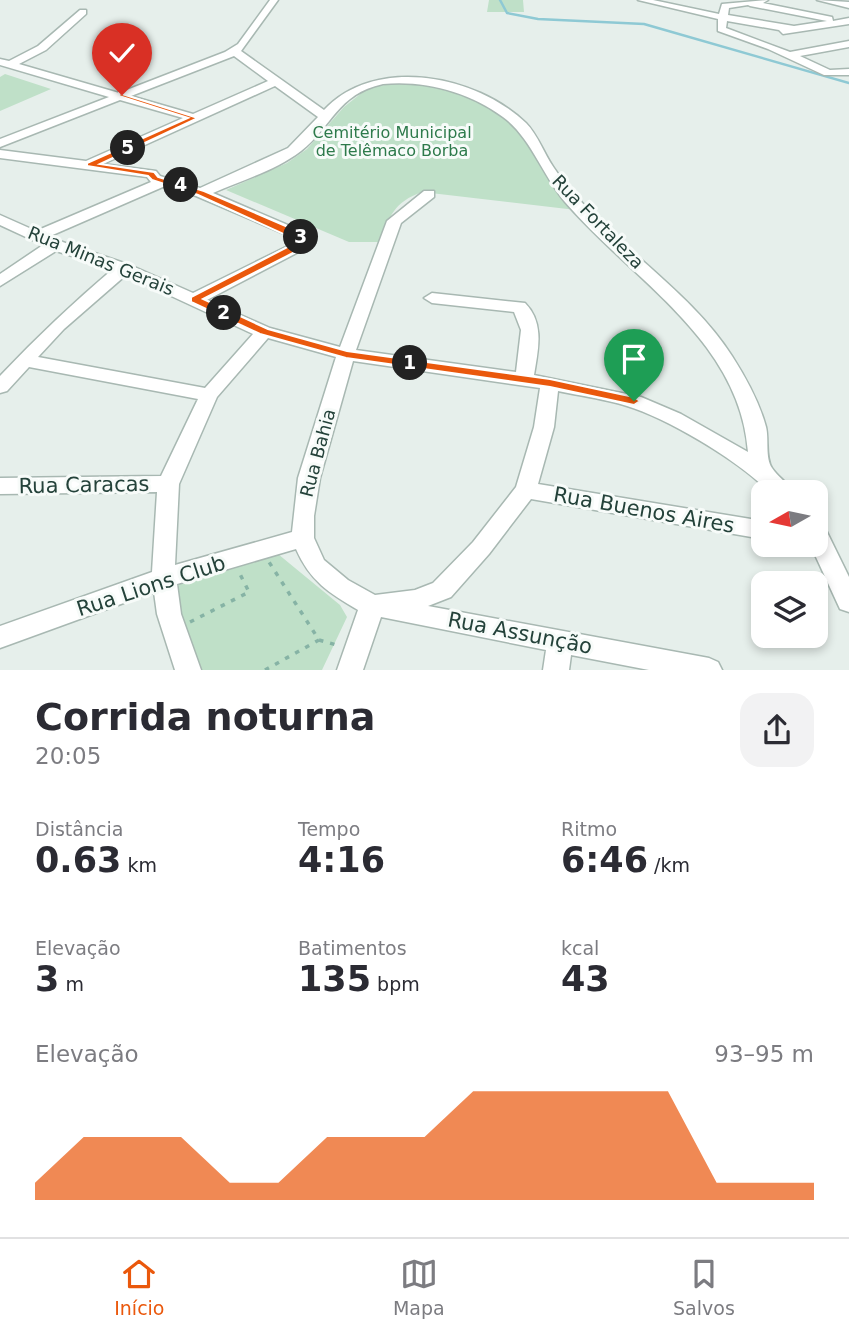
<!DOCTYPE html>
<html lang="pt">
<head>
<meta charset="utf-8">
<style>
  body { margin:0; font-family:"DejaVu Sans",sans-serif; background:#f2f2f3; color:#2b2b33; height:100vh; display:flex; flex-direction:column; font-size:26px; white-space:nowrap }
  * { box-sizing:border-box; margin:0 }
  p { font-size:23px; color:#7c7c81 }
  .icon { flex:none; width:38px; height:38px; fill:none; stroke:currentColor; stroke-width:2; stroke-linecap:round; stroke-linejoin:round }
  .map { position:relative; height:670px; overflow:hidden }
  .drawer { display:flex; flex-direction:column; background:#fff; flex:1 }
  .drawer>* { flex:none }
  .needle { width:46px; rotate:261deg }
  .fabs { position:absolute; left:751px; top:480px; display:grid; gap:14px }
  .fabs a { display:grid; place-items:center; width:77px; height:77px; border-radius:14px; background:#fff; box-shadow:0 4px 10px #0003; font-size:35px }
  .pin { position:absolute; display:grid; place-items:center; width:60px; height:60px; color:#fff; margin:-72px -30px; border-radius:50% 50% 50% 0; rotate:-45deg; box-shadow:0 0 7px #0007 }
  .pin .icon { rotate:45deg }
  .km { position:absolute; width:35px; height:35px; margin:-18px; border-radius:50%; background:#222; color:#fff; font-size:19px; line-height:35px; text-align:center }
  .round { display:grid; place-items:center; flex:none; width:74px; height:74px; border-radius:21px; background:#f2f2f3 }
  .head { display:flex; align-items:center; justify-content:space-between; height:119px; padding:0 35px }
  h1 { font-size:38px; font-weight:700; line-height:52px }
  .figures { display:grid; grid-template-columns:repeat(3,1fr); gap:10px; height:119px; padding:7px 35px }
  .figures div { display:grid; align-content:center }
  .figures b { font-size:35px; font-weight:700 }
  .figures small { font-size:19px; font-weight:400 }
  .figures p { font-size:19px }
  .chart { height:196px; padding:14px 35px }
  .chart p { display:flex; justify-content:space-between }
  .chart svg { width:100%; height:126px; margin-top:7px; fill:#ea580c; opacity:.7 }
  .dock { display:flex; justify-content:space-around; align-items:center; height:98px; border-top:2px solid #e1e1e2; background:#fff; font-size:19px; color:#7c7c81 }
  .dock a { display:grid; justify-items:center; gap:4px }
  .dock .active { color:#ea580c }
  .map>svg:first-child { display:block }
  .green { fill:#bfe0c8 }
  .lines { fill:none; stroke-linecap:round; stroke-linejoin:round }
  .stream { stroke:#8ec9d4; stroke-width:2.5 }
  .minor-casing { stroke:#a8b8b2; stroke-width:3 }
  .path { stroke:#86b3a5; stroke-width:3.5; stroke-dasharray:4.5 7; stroke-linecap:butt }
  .minor { fill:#fff; fill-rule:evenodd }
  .route { fill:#ea580c; stroke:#fff; stroke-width:2 }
  .labels { text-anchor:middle; stroke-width:6; stroke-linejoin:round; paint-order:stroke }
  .far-park-label { font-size:16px; fill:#2d7a4b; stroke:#f7fbf9 }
  .street-label { font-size:18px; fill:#24423a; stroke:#f7fbf9 }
  .near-street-label { font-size:21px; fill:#24423a; stroke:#f7fbf9 }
</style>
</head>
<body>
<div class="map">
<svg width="849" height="670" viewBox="0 0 849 670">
  <rect width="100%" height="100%" fill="#e6efeb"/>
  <path class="green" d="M489 0H523L524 12H487Z
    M5 74 51 89 0 111V77Z
    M402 83C440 86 487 99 515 128 538 152 557 183 576 210L422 192C394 202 390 216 379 242H349L226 190 287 163 307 149 344 107 369 87Z
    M278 554 340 605 347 617 322 670H195L180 626 176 585Z"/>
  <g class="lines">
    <path class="stream" d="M500 0 507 13 538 19 644 24 849 83"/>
    <g class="minor-casing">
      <path id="minor" d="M270 0H278L241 51 324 110C375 55 476 75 526 123 538 135 544 154 554 168 568 189 585 206 602 223 645 266 699 304 732 356 746 378 759 401 766 427 769 439 765 458 772 468 778 477 787 482 793 492H769C741 462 667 418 627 406 605 399 581 396 558 391L554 427 538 484 763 521V539L531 499 489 554 451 597 428 606 709 658 718 662 722 670H649L571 655 569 670H543L546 650 381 617 363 670H337L358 610C329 593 310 581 296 549L177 584 181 614 201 670H175L157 614 154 592 0 648V626L152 572 157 492 0 494V478L161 476 198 399 29 367 7 391 0 393V376C36 338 73 303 113 269L56 251 0 286V274L43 245 0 225V215L36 231 151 182 147 177 0 158V150L86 161 183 118 120 100 0 147V139L109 97 0 65V59L9 61 38 46 80 10H86V14L46 50 19 64 119 93 225 52 238 44ZM234 56 268 81 193 114 131 96ZM383 84C425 80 469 92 503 117 530 136 543 176 565 202 632 280 740 340 748 452L681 414 641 397 534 375C538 350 545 323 525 303L432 293 424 298 432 303 514 312 521 330 516 372 356 350 401 223 434 197V191H424L387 221 340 347 270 328 207 300 308 247 312 240 304 232 213 193C242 180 275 171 301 151 332 127 337 94 383 84ZM275 86 318 117 288 148 200 188 160 176 156 171 103 164ZM165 186 196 196 294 238 296 242 193 293 130 265 48 237ZM126 275 253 334 205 388 38 357 64 329ZM268 338 336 357 298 478 292 532 175 565 179 484 217 397ZM353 361 540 388 534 427 516 487 473 542 433 583 415 590 375 595 348 580 324 560 314 538V516L320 478Z
        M638 0H653L719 14 722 4 768 0 763 3 832 17 833 21 849 18V24L783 34 779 30 727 21 726 28 790 52 849 41V47L800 56 830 70 849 69V75H824L768 49 718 31V19ZM748 5 750 6 827 21 794 26 728 15 729 8Z
        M817 0 849 2V8Z
        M816 523 824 526 849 577V612L840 609 810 544H816Z"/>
    </g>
    <path class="path" d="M190 622 249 592 239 572
      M319 640 340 646
      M265 670 319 640 269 562"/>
    <use href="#minor" class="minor"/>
  </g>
  <path class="route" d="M119 93 198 118 100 164 154 172 158 177 204 191 302 233 309 240 306 246 295 252 203 299 268 329 347 351 550 379 634 397 640 401 634 405 550 387 346 358 260 334 191 302V297L299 241 198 195 152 180 148 176 87 166V163L188 118 119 96Z"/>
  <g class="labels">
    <g class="far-park-label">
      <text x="392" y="138">Cemitério Municipal<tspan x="392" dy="18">de Telêmaco Borba</tspan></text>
    </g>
    <g class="street-label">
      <text transform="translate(598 222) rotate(46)" y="6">Rua Fortaleza</text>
      <text transform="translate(101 261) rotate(22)" y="6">Rua Minas Gerais</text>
      <text transform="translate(318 453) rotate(-75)" y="6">Rua Bahia</text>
    </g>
    <g class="near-street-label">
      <text transform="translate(84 485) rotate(-1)" y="7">Rua Caracas</text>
      <text transform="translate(644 510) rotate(10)" y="7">Rua Buenos Aires</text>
      <text transform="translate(151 586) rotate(-18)" y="7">Rua Lions Club</text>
      <text transform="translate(520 633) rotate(11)" y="7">Rua Assunção</text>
    </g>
  </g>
</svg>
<div class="fabs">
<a><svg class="needle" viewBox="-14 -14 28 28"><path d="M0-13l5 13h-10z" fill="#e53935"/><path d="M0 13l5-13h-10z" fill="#7c7c81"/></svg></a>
<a><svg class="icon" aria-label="layers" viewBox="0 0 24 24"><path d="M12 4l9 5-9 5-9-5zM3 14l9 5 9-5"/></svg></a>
</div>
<div class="pin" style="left:634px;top:401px;background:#1e9e55"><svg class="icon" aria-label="arrive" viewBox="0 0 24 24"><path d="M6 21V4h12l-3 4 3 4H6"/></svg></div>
<div class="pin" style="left:122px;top:95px;background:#d93025"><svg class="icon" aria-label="check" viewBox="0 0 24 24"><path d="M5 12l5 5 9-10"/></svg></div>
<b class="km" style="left:410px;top:363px">1</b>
<b class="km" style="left:224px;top:313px">2</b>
<b class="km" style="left:301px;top:237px">3</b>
<b class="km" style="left:181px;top:185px">4</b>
<b class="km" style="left:128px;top:148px">5</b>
</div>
<section class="drawer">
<div class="head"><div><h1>Corrida noturna</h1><p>20:05</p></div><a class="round"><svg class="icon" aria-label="share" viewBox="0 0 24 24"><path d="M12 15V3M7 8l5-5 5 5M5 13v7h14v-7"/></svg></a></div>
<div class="figures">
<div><p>Distância</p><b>0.63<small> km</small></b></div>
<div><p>Tempo</p><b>4:16</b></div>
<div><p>Ritmo</p><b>6:46<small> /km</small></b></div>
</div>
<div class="figures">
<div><p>Elevação</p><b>3<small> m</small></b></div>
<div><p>Batimentos</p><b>135<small> bpm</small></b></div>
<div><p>kcal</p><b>43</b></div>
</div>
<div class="chart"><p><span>Elevação</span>93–95 m</p>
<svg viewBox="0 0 160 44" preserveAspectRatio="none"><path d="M0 44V38L10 22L20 22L30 22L40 38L50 38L60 22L70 22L80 22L90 6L100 6L110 6L120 6L130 6L140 38L150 38L160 38V44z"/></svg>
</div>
</section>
<nav class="dock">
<a class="active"><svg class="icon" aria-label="home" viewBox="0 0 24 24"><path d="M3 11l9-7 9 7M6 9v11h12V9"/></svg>Início</a>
<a><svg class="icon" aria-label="map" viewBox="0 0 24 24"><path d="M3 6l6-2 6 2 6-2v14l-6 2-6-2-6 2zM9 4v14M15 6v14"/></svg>Mapa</a>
<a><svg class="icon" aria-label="saved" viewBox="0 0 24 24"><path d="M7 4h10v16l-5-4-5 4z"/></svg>Salvos</a>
</nav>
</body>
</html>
